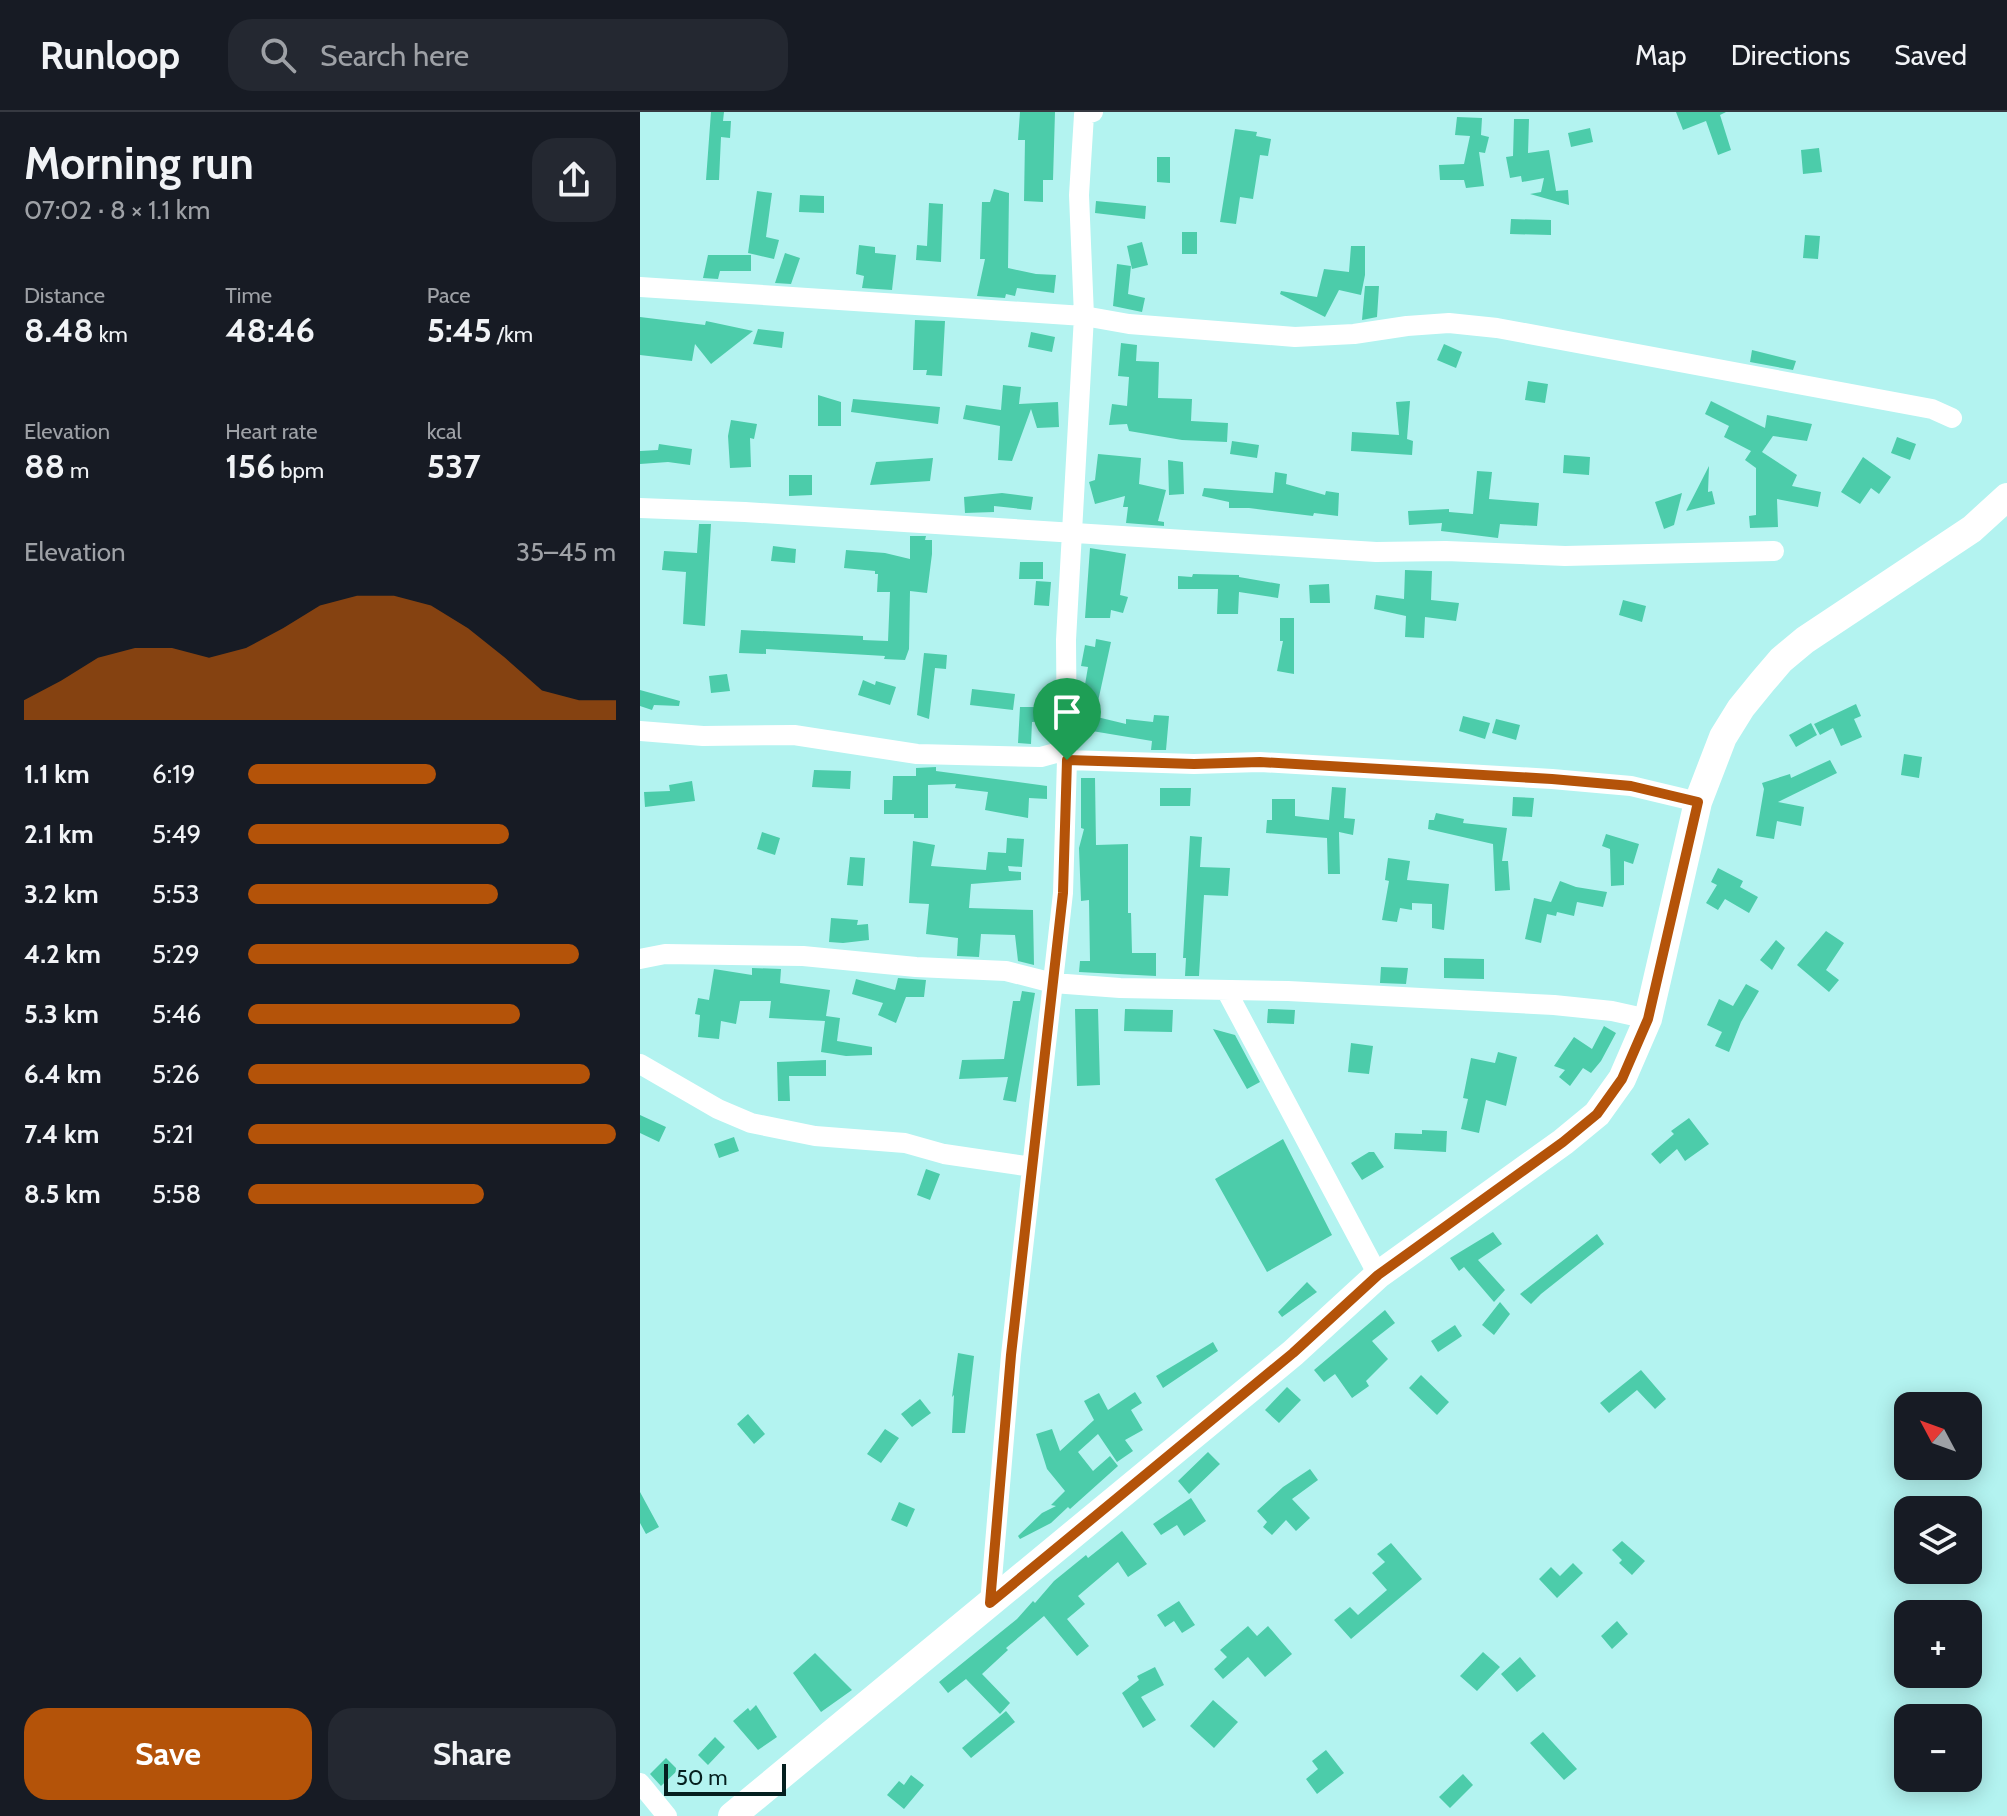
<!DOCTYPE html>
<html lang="en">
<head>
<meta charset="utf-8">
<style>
  body { margin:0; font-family:Cabin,sans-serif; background:#242831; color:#f1f3f6; height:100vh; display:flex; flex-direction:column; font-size:30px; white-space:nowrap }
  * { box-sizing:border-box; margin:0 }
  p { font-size:26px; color:#9ea1a6 }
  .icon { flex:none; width:44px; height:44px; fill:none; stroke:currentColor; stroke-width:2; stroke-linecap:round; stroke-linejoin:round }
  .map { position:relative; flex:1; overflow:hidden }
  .details { display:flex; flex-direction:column; background:#171b24; width:640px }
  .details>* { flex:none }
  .needle { width:52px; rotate:311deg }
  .fabs { position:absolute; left:1254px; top:1280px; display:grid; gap:16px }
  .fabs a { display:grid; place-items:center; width:88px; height:88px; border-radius:16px; background:#171b24; box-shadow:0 4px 20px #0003; font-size:40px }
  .scale { position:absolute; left:24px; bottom:20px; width:122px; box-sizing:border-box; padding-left:8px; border:4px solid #051f1f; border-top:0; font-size:22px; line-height:28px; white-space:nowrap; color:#051f1f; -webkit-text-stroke:6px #b3f3f0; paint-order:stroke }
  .pin { position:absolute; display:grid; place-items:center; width:68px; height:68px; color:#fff; margin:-82px -34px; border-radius:50% 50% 50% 0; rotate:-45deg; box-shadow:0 0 8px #0007 }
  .pin .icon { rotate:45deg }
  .round { display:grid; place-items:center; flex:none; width:84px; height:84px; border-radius:24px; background:#242831 }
  .overview { display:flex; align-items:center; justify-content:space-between; height:136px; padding:0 24px }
  h1 { font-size:44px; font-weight:700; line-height:60px }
  .figures { display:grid; grid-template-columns:repeat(3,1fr); gap:12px; height:136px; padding:8px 24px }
  .figures div { display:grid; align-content:center }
  .figures b { font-size:34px; font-weight:700 }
  .figures small { font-size:22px; font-weight:400 }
  .figures p { font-size:22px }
  .chart { height:224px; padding:16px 24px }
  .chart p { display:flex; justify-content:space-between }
  .chart svg { width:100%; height:144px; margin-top:8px; fill:#b45309; opacity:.7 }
  .button { display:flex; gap:16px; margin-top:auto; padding:16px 24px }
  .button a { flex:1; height:92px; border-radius:24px; background:#b45309; color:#fff; font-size:32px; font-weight:700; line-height:92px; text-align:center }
  .button a+a { background:#242831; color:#f1f3f6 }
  ul { padding:0 24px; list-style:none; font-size:26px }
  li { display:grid; grid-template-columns:128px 96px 1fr; align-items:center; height:60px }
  li i { height:20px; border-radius:10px; background:#b45309 }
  header { display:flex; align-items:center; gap:48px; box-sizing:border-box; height:112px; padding:0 40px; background:#171b24; border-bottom:2px solid #363941 }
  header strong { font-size:38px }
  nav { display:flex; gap:44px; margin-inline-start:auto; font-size:28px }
  .search { width:560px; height:72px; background:#242831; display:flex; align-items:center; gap:20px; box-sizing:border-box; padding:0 28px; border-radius:24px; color:#9ea1a6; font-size:30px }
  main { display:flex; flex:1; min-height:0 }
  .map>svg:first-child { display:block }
  .building { fill:#4cccaa }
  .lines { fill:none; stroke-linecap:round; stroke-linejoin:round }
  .street { stroke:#fff; stroke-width:20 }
  .secondary { stroke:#fff; stroke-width:28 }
  .route-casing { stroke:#fff; stroke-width:16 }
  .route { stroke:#b45309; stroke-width:10 }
</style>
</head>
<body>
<header>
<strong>Runloop</strong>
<div class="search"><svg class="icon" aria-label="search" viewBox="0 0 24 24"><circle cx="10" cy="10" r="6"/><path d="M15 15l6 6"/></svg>Search here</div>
<nav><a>Map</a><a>Directions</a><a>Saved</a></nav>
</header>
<main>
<section class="details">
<div class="overview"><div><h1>Morning run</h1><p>07:02 · 8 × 1.1 km</p></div><a class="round"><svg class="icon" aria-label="share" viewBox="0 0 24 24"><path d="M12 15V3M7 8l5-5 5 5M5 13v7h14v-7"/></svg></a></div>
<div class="figures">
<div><p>Distance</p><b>8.48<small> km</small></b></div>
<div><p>Time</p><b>48:46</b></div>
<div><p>Pace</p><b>5:45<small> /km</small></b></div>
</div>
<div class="figures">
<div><p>Elevation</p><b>88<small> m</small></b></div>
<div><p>Heart rate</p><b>156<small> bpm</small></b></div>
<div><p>kcal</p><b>537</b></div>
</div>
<div class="chart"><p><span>Elevation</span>35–45 m</p>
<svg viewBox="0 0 160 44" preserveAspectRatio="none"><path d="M0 44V38L10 32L20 25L30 22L40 22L50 25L60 22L70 16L80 9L90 6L100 6L110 9L120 16L130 25L140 35L150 38L160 38V44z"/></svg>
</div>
<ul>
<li><b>1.1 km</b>6:19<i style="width:51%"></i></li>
<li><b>2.1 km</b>5:49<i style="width:71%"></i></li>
<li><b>3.2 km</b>5:53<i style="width:68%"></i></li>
<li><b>4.2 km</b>5:29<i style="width:90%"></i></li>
<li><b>5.3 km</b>5:46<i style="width:74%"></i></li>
<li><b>6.4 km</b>5:26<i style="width:93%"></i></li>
<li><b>7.4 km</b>5:21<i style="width:100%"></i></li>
<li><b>8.5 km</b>5:58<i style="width:64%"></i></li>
</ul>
<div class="button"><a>Save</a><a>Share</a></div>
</section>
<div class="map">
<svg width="1367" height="1704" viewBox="0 0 1367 1704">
  <rect width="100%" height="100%" fill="#b3f3f0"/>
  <path class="building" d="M71 0H84L83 9H91L90 26 81 25 79 68H66Z
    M380 0H415L413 68H403V90L384 89 385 28H378Z
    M1036 0H1086L1080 3 1091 38 1078 43 1066 9 1043 18Z
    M817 5 842 6 841 23 849 25 845 41 839 40 844 74 826 76 824 68H800L799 53 824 52 830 24 815 23Z
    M874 7H889L888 41 909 38 916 79 928 78 929 93 890 82 901 80 904 66 882 70 881 64 870 66 866 45 873 44Z
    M950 16 953 30 931 35 928 21Z
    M595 17 617 20 616 24 631 27 628 44 620 43 613 87 600 85 596 112 580 110Z
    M1179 36 1182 60 1163 62 1161 38Z
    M517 45H530V71L517 70Z
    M354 77 369 81 368 156 396 162 416 163 414 181 377 176 375 184 366 182 365 186 337 184 345 147H340L342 90H350Z
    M117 79 132 81 126 125 139 128 134 147 108 141Z
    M160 83 184 84V101L159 100Z
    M456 89 506 94 505 107 455 101Z
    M289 91 303 92 301 150 276 148 277 133 287 134Z
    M871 107 911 108V123L870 122Z
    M542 120H557V142H542Z
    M1165 123 1180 124 1178 147 1163 146Z
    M502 130 508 153 492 157 487 134Z
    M219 133 235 135V141L256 143 252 178 222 176 224 164 216 162Z
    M711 134H725V163L721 183 699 178 685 205 640 182 641 179 677 185 684 157 709 160Z
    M145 141 160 146 151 172 135 171Z
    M68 143H111V159H80L78 167 63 166Z
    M477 152 491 154 488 182 505 186 502 200 473 194Z
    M725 174H739L737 205 722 208Z
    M0 205 65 213 66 209 113 219 71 252 55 232 52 249 0 243Z
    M275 208 305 209 302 264 286 263 287 258H273Z
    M118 217 144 220 142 236 113 232Z
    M391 220 415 225 412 240 388 235Z
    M481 231 497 233 496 249 519 250 518 286 552 287 551 309 588 311 587 330 542 328 489 319 487 312 469 313 472 292 487 294 489 265 478 264Z
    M804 232 822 240 816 256 797 248Z
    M1112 238 1156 249 1153 258 1110 250Z
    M888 269 908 272 905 291 885 288Z
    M363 273 381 275 379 292 418 290 419 315 397 316 391 297 372 349 358 348 360 314 323 307 326 293 361 298Z
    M178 283 201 290V314H178Z
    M213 287 300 295 298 312 211 300Z
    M770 289 767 327 773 329 772 343 711 339 712 320 759 323 756 290Z
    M1071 289 1125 316 1127 303 1172 312 1167 329 1133 324 1122 340 1157 363 1152 374 1181 380 1178 395 1137 387 1138 415 1110 416 1109 404 1116 403V356L1105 348 1111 339 1084 325 1089 314 1065 302Z
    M91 308 117 312 114 327 110 326 111 355 90 356 88 324Z
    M1257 325 1276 332 1270 348 1251 341Z
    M592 329 619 333 617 346 590 342Z
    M19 332 52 337 50 353 28 350 0 352V339L18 338Z
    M458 342 501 346 499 372 526 378 518 409 524 410V414L486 411 488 395H483L485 384 455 392 449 370 455 368Z
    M924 343 950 345 949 363 923 361Z
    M1223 345 1251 365 1239 382 1231 376 1220 392 1201 380Z
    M293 346 290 369 230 373 236 350Z
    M528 348 543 350 544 382 529 383Z
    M1069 354 1068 380 1072 379 1075 392 1046 399Z
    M837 359 852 360 849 387 899 391 897 414 860 412 858 426 801 419 802 411 769 413 768 399 809 397V400L833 402Z
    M635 360 647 362 646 372 685 383 686 379 699 381 698 404 674 401 673 404 609 396H589V390L562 384 564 376 633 381Z
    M149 363H172V383L149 384Z
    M362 381 393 385 391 398 354 394V400L325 401 324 385Z
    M1042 381 1034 413 1024 417 1015 390Z
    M59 412H71L65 514 43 512 46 460 22 458 24 439 57 441Z
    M270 424H286L285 428H292V442L287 481 270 479 269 537 265 548 244 547 245 544 126 537V542L99 541 101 518 223 524V528L248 529 250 480H237L238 462H235V459L204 456 206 438 245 441 270 447Z
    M133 434 156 437 155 451 131 449Z
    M450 436 486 442 480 483 488 485 483 501 471 498 470 506H445Z
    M380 450H403V467H379Z
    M765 458 792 459 791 488 819 491 816 509 785 505 784 526 765 525 766 504 734 497 736 483 764 487Z
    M553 462 599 463V465L640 472 638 486 599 480 598 502H577L578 477H538V464L552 465Z
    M396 469 411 470 409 494 394 493Z
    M689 472 690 491H670L669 473Z
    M983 488 1006 494 1002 510 979 503Z
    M640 506H654V562L637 559 643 529H640Z
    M456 527 471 530 457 594V605L486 612V607L513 610 514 603 529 604 526 638H511L512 629 452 619 451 624 441 623 445 590H442L448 555 441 554 445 533 455 535Z
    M284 541 307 543 306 557 295 556 289 607 277 603Z
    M87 562 90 579 71 581 69 564Z
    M223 568 235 573 236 569 256 575 250 593 218 583Z
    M332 577 375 582 373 598 330 593Z
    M0 578 40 589 39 594 14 593 12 598 0 594Z
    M1216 592 1221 604 1214 607 1222 625 1201 634 1193 616 1180 623 1174 612Z
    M380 595H407V609L392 610 391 632 378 631Z
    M823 604 850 611 845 627 819 619Z
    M856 607 880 613 876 628 852 621Z
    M1171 611 1177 623 1156 635 1149 623Z
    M1264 642 1282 645 1279 666 1261 663Z
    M1190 648 1197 661 1138 690 1164 695 1161 714 1137 709 1134 727 1116 724 1124 677 1122 671 1150 662 1151 666Z
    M296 655V659L407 674V687L389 686 388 706 345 698 348 680 315 676 316 672 288 673V706H274V702H244V688H252L253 664H276V656Z
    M174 658 211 659 210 677 172 675Z
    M441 666H455L456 733 488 732V801H491L492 841H516V864L439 860 440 849H450L449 788 441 789 439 736 444 717 441 716Z
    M52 669 55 689 5 695 4 680 30 679 29 673Z
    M692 675 706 676 704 706 715 707 713 723 699 720 700 762H688L687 726 626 721 627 708H632V687H655V704L689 708Z
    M520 676H551L550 694H520Z
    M873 685 894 686 892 705 872 704Z
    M796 701 824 707 823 711 867 716 862 749H868L870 778 855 779 853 732 788 717 789 708H794Z
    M122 720 140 726 135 743 117 737Z
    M966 722 999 732 993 752 984 749V773L971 774 970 737 962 734Z
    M550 724 562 725 560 755 590 756 588 784 564 783 559 864H545L546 846H543Z
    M367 726 384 727 382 755 368 754 369 759 381 760V768L331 772 329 796 393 798 394 853 378 849 375 823 341 822 339 845 317 844 318 826 286 822 289 792 269 791 273 729 295 733 291 754 346 758 348 740 366 741Z
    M210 745 225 746 223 774 207 773Z
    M748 746 770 749 767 768 809 772 804 818 792 816V792L772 791V798L760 796 757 810 742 808 749 769 745 768Z
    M1078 756 1103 769 1100 775 1118 785 1109 801 1085 787 1078 798 1066 791 1077 773 1071 770Z
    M920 769 936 775 967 780 963 795 937 790 934 804 917 800 916 804 907 802 901 831 885 827 894 786 911 790Z
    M191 806 218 808 217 813 228 812 229 828 203 831 189 830Z
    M1186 819 1204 831 1186 858 1199 868 1189 880 1157 853Z
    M1136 828 1145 836 1132 858 1120 848Z
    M804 846 844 847V867L804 866Z
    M741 855 768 856 766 872 740 871Z
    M112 856 141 857 140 871 190 878 186 904 200 906 197 929 232 935V943L206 944 181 940 185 909 129 906 131 889H100L96 912 81 909 79 927 58 925 60 903 55 902 58 886 69 888 74 857 112 863Z
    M258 866 286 868 284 885H266L256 911 238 903 243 891 212 882 216 867 255 878Z
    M1106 872 1119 879 1101 910 1089 940 1075 934 1082 920 1067 913 1079 887 1093 894Z
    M382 879 395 881 376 990 363 988 368 965 319 967 322 948 364 947 373 889H380Z
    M435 897H458L460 973 437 974Z
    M485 897 533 898 532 920 484 919Z
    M628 897 655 898 654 912 627 911Z
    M964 914 976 921 961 949 951 961 943 956 930 974 919 965 925 958 914 954 934 925 952 937Z
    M573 917 595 923 620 970 607 977Z
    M711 931 733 934 729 962 708 960Z
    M858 940 877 945 866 994 846 988 839 1021 821 1017 828 987 823 986 831 946 855 951Z
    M186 948V964H149L150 989H138L137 950Z
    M0 1003 26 1015 19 1030 0 1021Z
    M1049 1006 1069 1032 1045 1049 1037 1037 1020 1052 1011 1042 1034 1022 1031 1019Z
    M782 1018 807 1019 806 1040 754 1037 755 1021 782 1022Z
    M94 1025 99 1039 79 1046 74 1032Z
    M643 1027 692 1123 627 1160 575 1067Z
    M729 1040H734L744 1055 722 1068 711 1051Z
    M286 1057 300 1062 290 1088 277 1083Z
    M853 1120 862 1132 838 1148 865 1178 854 1190 824 1155 819 1159 810 1146Z
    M957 1122 964 1132 901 1182 891 1192 880 1182Z
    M667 1170 677 1180 642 1205 638 1200Z
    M860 1190 870 1202 854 1223 842 1213Z
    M745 1198 755 1211 732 1229 748 1247 726 1269 729 1274 712 1286 695 1262 684 1270 674 1258Z
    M815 1213 822 1224 798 1240 791 1229Z
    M573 1230 578 1239 523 1276 516 1264Z
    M318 1241 334 1244 325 1321H312L314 1283 312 1285Z
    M1001 1258 1026 1287 1015 1297 997 1278 969 1301 960 1291Z
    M781 1263 809 1290 797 1303 769 1276Z
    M647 1275 661 1288 639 1311 625 1298Z
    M495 1280 502 1291 491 1298 503 1318 485 1328 493 1339 477 1350 458 1322 438 1340 453 1359 470 1344 478 1354 430 1397 428 1395 411 1411 380 1427 378 1424 402 1401 416 1394 411 1393 425 1379 407 1357 396 1322 412 1317 420 1339 454 1308 444 1289 459 1281 468 1298Z
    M280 1287 291 1301 272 1315 261 1302Z
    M108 1302 125 1322 114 1332 97 1312Z
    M245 1317 259 1326 241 1351 227 1342Z
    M568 1340 580 1352 549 1382 538 1369Z
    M670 1357 678 1368 652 1387 670 1406 656 1419 646 1408 632 1423 623 1415 627 1410 617 1399 643 1375Z
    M0 1380 19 1415 6 1422 0 1411Z
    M551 1386 566 1409 544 1424 537 1413 521 1423 513 1412Z
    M259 1390 275 1397 267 1415 251 1408Z
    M482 1419 507 1452 488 1465 478 1450 438 1484 445 1492 427 1507 449 1534 437 1544 404 1504 366 1536 368 1538 342 1562 370 1591 360 1602 326 1567 308 1581 299 1570 377 1507 393 1489 395 1491 414 1469 446 1443 448 1446Z
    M982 1429 1005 1449 992 1463 979 1451 982 1448 972 1438Z
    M751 1431 782 1467 711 1527 694 1508 710 1495 718 1503 747 1478 732 1461 745 1450 737 1442Z
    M933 1451 943 1461 917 1486 899 1467 911 1455 920 1464Z
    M539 1489 555 1513 542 1521 534 1509 525 1515 517 1503Z
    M977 1509 988 1522 972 1537 961 1524Z
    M608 1514 617 1524 628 1514 652 1542 625 1565 608 1545 583 1567 574 1557 587 1545 580 1538Z
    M843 1540 860 1555 837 1579 820 1564Z
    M175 1541 212 1578 181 1600 153 1561Z
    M880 1545 896 1564 877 1580 861 1562Z
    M515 1555 524 1573 501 1585 516 1608 503 1616 482 1581 499 1568 497 1564Z
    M573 1588 598 1610 574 1636 550 1614Z
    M116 1593 137 1625 118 1638 93 1609 108 1596 110 1599Z
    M366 1599 375 1610 331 1646 322 1636Z
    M903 1620 937 1657 924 1668 890 1631Z
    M75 1625 85 1635 68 1653 58 1643Z
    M686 1638 704 1661 677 1682 666 1667 678 1657 672 1649Z
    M26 1646 38 1658 21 1674 10 1662Z
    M823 1662 833 1673 810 1696 799 1685Z
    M271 1663 284 1673 264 1697 247 1683 259 1669 264 1673Z"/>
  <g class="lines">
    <path class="street" d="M0 175 444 204 489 212 655 225 714 222 767 214 809 211 857 216 1292 297 1312 306
      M0 396 105 400 736 440 806 439 925 444 1134 439
      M0 619 63 624 154 623 277 642 401 645 427 638
      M427 648 554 652 620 650 912 667 991 674 1058 690
      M0 847 25 842 163 844 276 855 366 859 413 871 480 876 648 879 914 893 972 899 1008 907
      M586 878 738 1163
      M0 952 78 997 111 1011 175 1024 265 1031 304 1042 392 1055
      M350 1491 371 1243 423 781 427 648 426 528 444 204 439 83 444 3 453 0
      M0 1671 27 1704"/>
    <path class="secondary" d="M92 1704 653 1241 738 1163 923 1030 957 1002 982 967 1008 907 1058 690 1083 625 1101 596 1123 569 1141 548 1165 528 1332 417 1367 385"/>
  </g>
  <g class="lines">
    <g class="route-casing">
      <path id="route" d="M427 648 554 652 620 650 912 667 991 674 1058 690 1008 907 982 967 957 1002 923 1030 738 1163 653 1241 350 1491 371 1243 423 781Z"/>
    </g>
    <use href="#route" class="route"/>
  </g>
</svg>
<div class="fabs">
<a><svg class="needle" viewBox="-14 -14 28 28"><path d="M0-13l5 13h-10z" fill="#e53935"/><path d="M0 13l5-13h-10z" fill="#9ea1a6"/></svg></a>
<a><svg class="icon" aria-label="layers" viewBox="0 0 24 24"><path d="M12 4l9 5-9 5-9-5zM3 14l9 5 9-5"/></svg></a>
<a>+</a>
<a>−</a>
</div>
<div class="scale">50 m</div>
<div class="pin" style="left:427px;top:648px;background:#1e9e55"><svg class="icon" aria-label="arrive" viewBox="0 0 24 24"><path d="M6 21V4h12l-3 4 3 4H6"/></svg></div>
</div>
</main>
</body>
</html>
